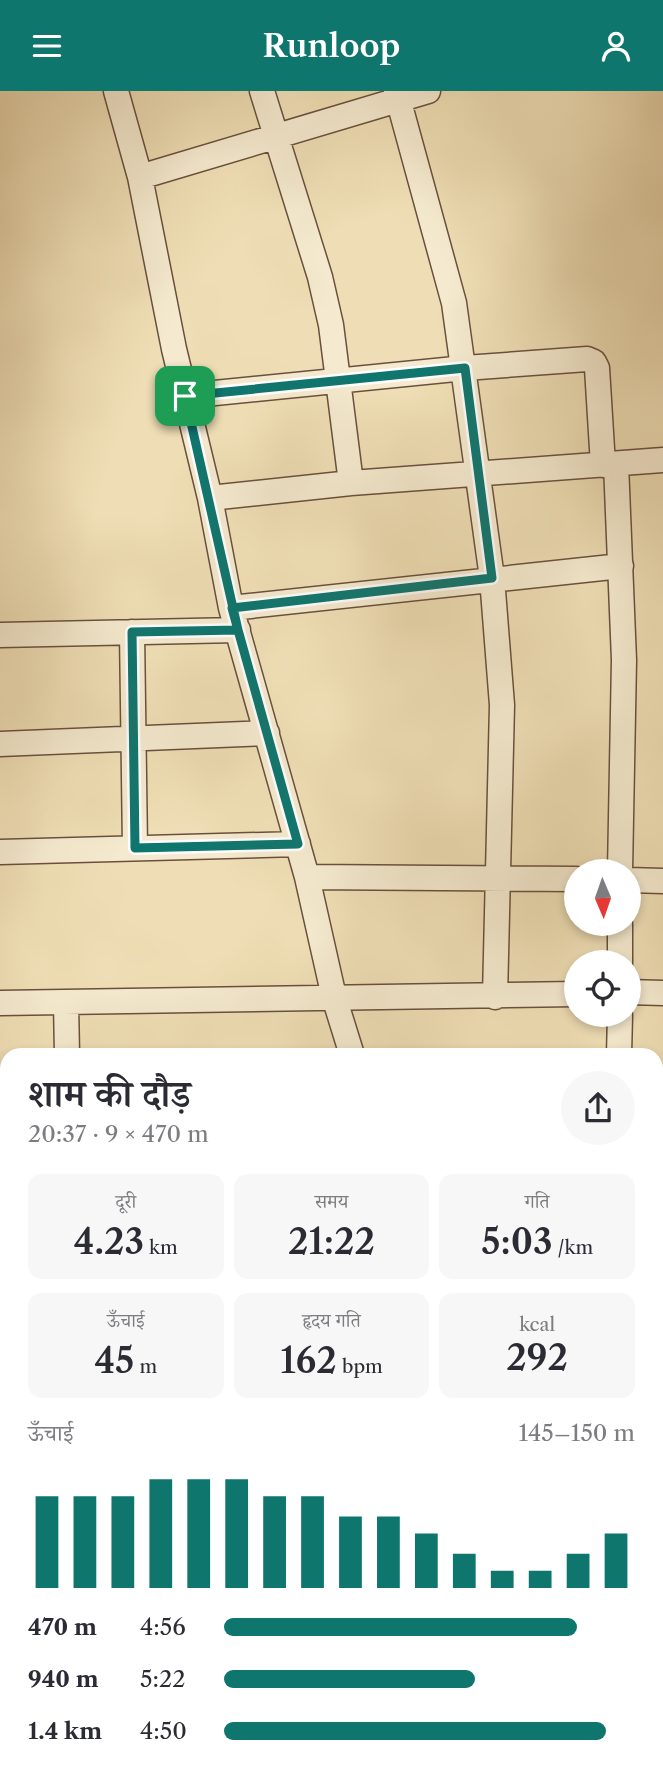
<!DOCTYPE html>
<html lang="hi">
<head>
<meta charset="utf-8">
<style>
  body { margin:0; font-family:"Libre Caslon Text","Noto Serif Devanagari",serif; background:#f7f7f7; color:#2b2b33; height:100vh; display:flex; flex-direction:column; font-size:26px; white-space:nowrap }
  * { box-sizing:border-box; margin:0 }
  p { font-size:23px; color:#7c7c81 }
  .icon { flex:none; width:38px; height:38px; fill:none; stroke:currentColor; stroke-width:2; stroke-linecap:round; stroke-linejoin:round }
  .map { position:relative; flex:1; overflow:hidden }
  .drawer { position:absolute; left:0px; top:957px; width:663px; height:726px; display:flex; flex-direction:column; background:#fff; border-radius:21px 21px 0 0; box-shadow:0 4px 10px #0003 }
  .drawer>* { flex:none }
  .needle { width:46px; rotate:178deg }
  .controls { position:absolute; left:564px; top:768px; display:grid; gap:14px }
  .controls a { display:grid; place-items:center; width:77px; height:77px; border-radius:50%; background:#fff; box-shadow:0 4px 10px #0003; font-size:35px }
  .pin { position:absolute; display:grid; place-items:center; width:60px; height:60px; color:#fff; margin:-30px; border-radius:14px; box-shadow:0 4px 10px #0006 }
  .round { display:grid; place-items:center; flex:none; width:74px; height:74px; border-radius:37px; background:#f7f7f7 }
  .head { display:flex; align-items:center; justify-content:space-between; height:119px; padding:0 28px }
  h1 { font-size:38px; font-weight:600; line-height:52px }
  .metrics { display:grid; grid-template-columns:repeat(3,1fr); gap:10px; height:119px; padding:7px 28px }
  .metrics div { display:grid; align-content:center; border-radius:14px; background:#f7f7f7; text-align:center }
  .metrics b { font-size:35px; font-weight:600 }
  .metrics small { font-size:19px; font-weight:400 }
  .metrics p { font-size:19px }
  .chart { height:196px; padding:14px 28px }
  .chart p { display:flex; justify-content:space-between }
  .chart svg { width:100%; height:126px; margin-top:7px; stroke:#0f766e; stroke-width:6 }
  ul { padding:0 28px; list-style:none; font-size:23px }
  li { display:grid; grid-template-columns:112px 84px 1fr; align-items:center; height:52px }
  li i { height:18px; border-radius:9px; background:#0f766e }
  header { display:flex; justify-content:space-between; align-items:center; height:91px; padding:0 28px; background:#0f766e; color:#fff; font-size:32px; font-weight:600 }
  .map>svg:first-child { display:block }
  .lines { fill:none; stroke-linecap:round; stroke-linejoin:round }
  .street-casing { stroke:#69503e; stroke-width:27 }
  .street { stroke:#f5eacf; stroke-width:24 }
  .route-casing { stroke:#fff; stroke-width:14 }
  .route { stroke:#0f766e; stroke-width:9 }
</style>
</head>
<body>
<header><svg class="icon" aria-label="menu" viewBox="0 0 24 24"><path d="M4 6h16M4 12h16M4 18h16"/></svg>Runloop<svg class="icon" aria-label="person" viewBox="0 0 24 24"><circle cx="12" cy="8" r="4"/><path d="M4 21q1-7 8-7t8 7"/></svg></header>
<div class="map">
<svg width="663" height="1682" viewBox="0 0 663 1682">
  <rect width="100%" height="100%" fill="#efdeb5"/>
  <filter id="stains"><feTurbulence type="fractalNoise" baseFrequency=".00286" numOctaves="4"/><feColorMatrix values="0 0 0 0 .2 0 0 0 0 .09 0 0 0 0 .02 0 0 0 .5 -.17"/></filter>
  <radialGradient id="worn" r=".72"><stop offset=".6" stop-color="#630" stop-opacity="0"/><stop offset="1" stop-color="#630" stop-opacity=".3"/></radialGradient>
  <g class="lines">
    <g class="street-casing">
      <path id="street" d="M116 0 140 86 174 258 210 407 231 517 307 786 334 906 352 964
        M262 0 320 186 331 234 351 392
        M396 0 454 212 492 487 502 614 495 906
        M140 86 428 0
        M185 305 465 277 587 268 594 271 597 277 603 374
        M616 373 624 569 620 780
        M210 407 351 392 663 369
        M231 517 621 475
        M132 541 135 757
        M0 544 238 539
        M0 653 267 642
        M0 761 298 753
        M307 786 576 788
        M628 789 663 790
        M620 833V872
        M628 901 663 902
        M66 911 67 964
        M0 912 576 903
        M619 964 620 924
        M656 1025 663 1026
        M0 1115H7
        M656 1285 663 1275
        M0 1289 2 1279
        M656 1340 663 1345
        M0 1407 7 1408
        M0 1501 7 1502
        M656 1516 663 1506
        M656 1622 663 1644
        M93 1682 94 1676"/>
    </g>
    <use href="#street" class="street"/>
  </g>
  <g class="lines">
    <g class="route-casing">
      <path id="route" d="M185 305 238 539 132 541 135 757 298 753 238 539 232 517 492 487 465 277 185 305"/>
    </g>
    <use href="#route" class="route"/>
  </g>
  <rect width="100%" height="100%" filter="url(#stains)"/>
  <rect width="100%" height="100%" fill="url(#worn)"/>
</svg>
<div class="controls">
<a><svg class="needle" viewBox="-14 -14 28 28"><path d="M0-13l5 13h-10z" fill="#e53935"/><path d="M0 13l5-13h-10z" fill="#7c7c81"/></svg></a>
<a><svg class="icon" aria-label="locate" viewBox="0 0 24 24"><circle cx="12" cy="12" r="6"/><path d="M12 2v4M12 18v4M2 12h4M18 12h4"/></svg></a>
</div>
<div class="pin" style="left:185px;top:305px;background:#1e9e55"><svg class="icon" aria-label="arrive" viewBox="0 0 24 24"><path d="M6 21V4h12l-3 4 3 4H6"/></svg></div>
<section class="drawer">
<div class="head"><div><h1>शाम की दौड़</h1><p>20:37 · 9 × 470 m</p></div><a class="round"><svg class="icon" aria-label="share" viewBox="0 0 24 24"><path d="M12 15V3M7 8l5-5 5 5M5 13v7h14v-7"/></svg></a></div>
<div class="metrics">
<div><p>दूरी</p><b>4.23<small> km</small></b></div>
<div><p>समय</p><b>21:22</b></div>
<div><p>गति</p><b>5:03<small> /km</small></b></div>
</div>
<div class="metrics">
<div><p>ऊँचाई</p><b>45<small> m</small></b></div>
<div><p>हृदय गति</p><b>162<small> bpm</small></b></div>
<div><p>kcal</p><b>292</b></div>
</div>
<div class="chart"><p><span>ऊँचाई</span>145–150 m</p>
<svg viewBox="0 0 160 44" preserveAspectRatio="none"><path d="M5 44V12M15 44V12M25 44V12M35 44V6M45 44V6M55 44V6M65 44V12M75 44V12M85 44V19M95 44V19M105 44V25M115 44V32M125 44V38M135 44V38M145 44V32M155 44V25"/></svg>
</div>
<ul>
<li><b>470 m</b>4:56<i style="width:86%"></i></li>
<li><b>940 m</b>5:22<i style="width:61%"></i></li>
<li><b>1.4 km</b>4:50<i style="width:93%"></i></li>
</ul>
</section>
</div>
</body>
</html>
